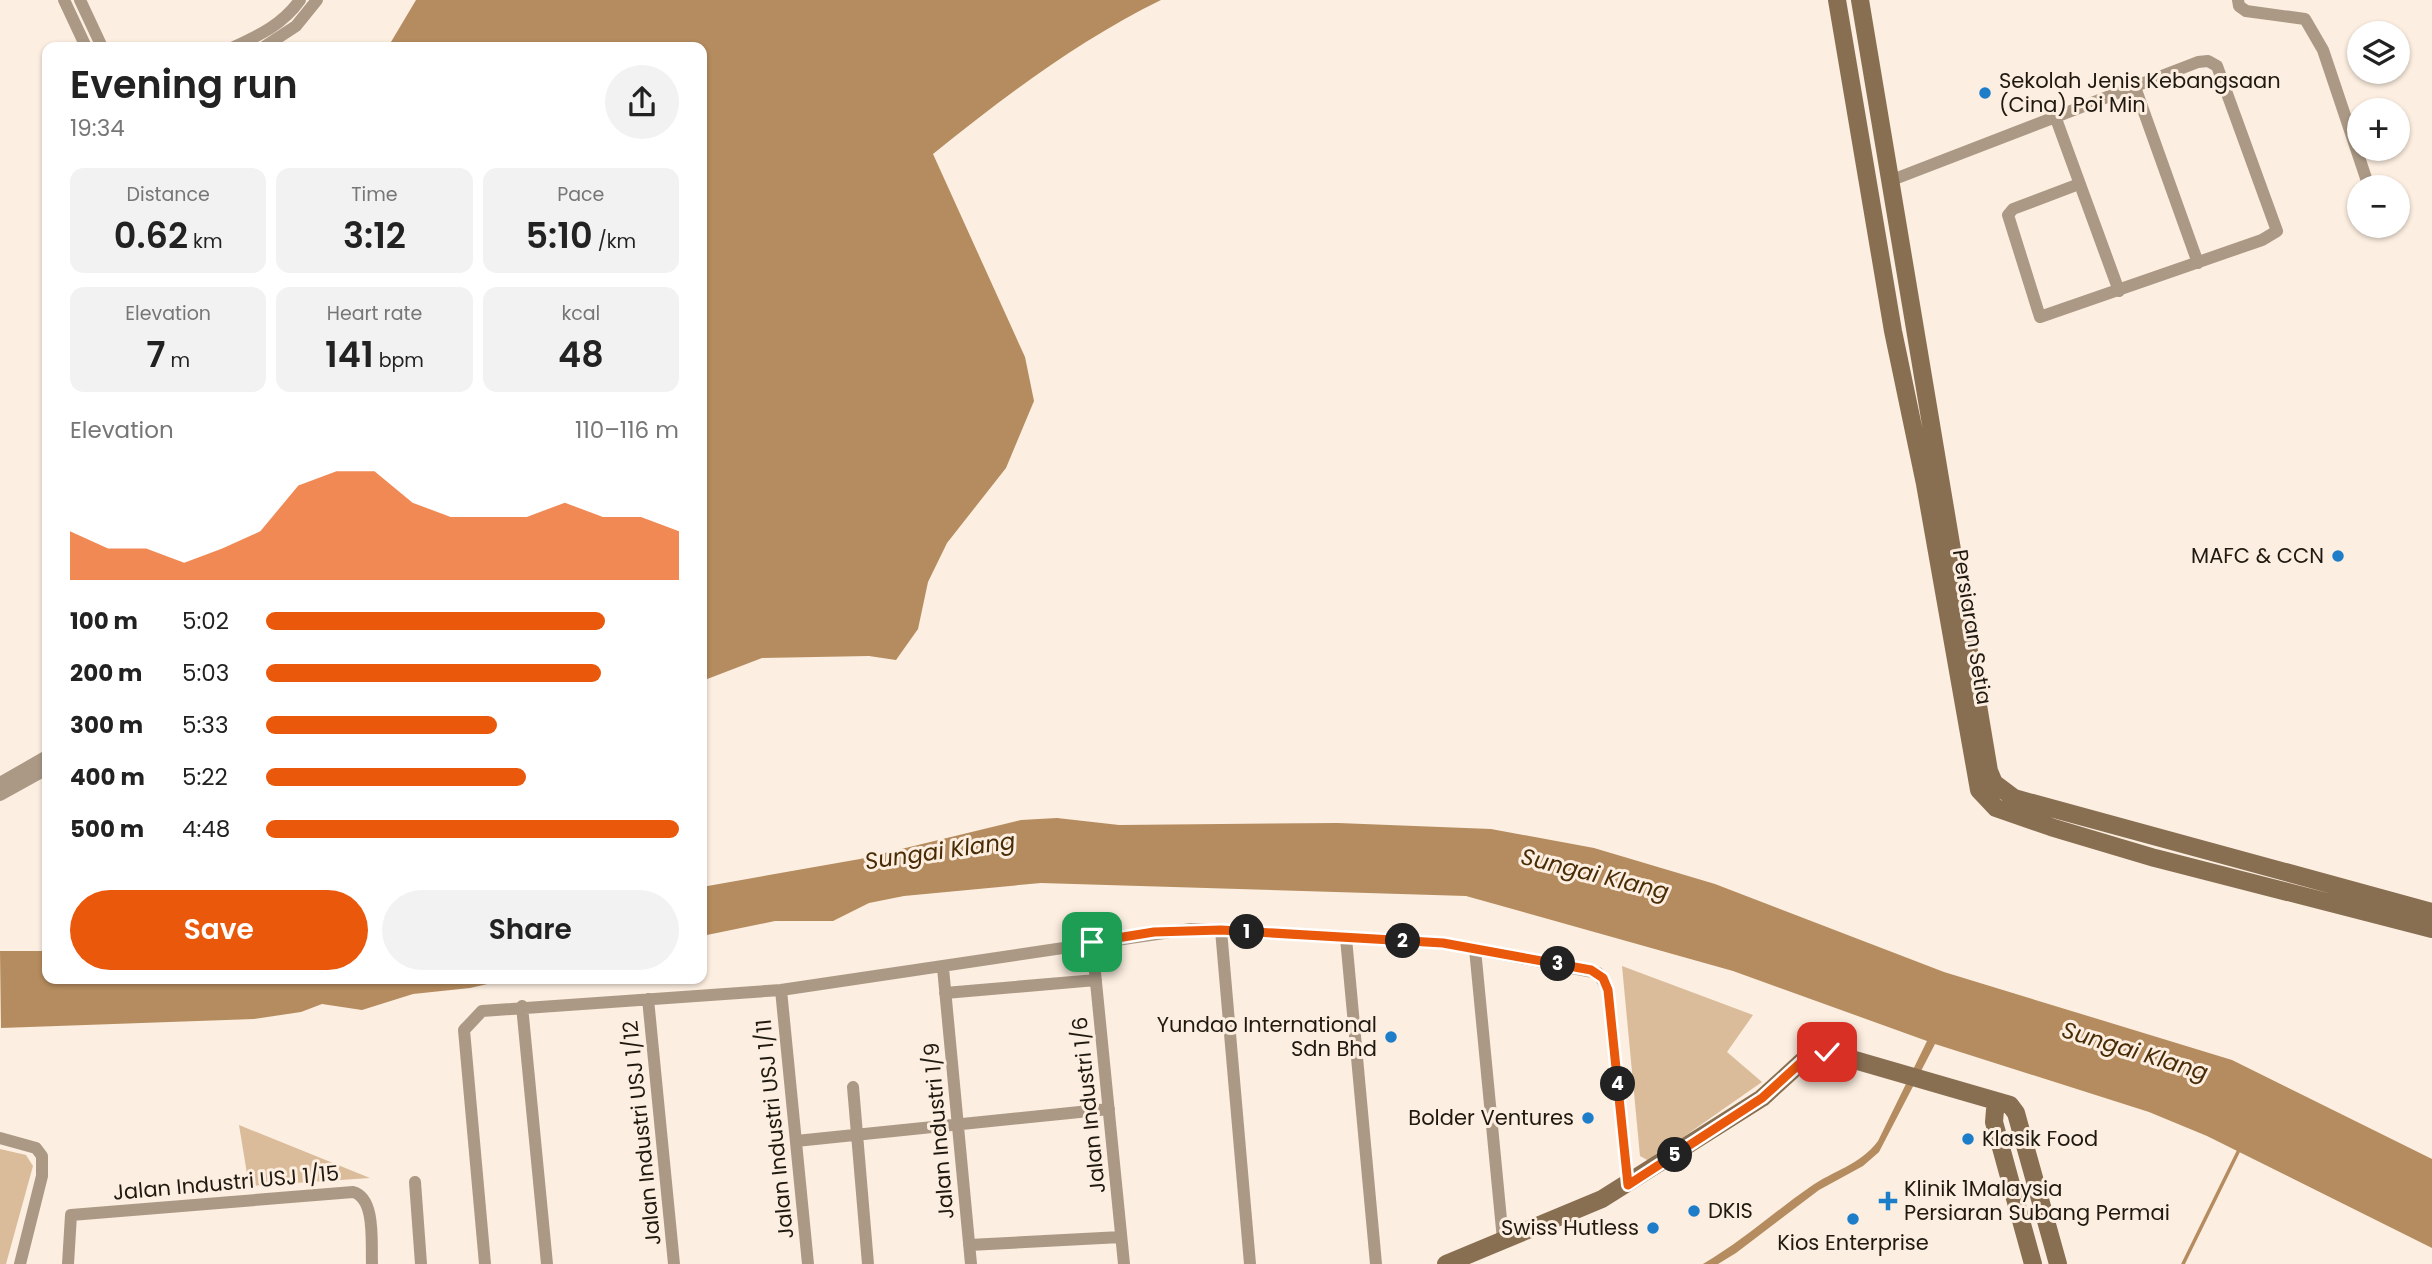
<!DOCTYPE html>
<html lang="en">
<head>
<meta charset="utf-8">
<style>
  body { margin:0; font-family:Poppins,sans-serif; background:#f2f2f2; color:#222; height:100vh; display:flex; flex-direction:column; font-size:26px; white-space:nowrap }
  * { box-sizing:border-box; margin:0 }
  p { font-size:23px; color:#767676 }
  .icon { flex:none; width:38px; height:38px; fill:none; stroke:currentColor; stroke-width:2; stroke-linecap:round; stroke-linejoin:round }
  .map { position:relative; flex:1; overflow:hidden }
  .drawer { position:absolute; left:42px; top:42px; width:665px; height:942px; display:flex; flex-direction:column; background:#fff; border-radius:14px; box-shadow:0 2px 5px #0004 }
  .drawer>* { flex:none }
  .tools { position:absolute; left:2347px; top:21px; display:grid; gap:14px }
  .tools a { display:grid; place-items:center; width:63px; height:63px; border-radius:50%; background:#fff; box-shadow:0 2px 5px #0004; font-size:35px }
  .pin { position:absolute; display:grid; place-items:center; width:60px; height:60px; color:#fff; margin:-30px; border-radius:14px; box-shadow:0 4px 10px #0006 }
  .km { position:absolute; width:35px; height:35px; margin:-18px; border-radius:50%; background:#222; color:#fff; font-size:19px; line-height:35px; text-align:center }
  .round { display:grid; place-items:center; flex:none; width:74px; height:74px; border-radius:37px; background:#f2f2f2 }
  .overview { display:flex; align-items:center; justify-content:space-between; height:119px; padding:0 28px }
  h1 { font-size:38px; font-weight:600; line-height:52px }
  .metrics { display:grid; grid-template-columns:repeat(3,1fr); gap:10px; height:119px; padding:7px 28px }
  .metrics div { display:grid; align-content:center; border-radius:14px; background:#f2f2f2; text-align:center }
  .metrics b { font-size:35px; font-weight:600 }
  .metrics small { font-size:19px; font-weight:400 }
  .metrics p { font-size:19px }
  .chart { height:196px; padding:14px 28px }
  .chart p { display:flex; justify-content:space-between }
  .chart svg { width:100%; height:126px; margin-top:7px; fill:#ea580c; opacity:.7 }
  .action { display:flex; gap:14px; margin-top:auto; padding:14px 28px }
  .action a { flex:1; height:80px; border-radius:42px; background:#ea580c; color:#fff; font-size:28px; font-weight:600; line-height:80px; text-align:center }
  .action a+a { background:#f2f2f2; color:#222 }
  ul { padding:0 28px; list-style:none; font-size:23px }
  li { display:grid; grid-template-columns:112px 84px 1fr; align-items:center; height:52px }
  li i { height:18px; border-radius:9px; background:#ea580c }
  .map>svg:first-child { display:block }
  .green { fill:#dabc9b }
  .water { fill:#b58c5f }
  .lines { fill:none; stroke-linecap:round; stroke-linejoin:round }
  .stream { stroke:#b58c5f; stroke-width:3.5 }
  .street { stroke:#ab9985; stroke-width:12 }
  .secondary { stroke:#896f52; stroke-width:18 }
  .route-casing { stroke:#fff; stroke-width:14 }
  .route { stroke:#ea580c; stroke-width:9 }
  .poi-dot { fill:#1e7dc9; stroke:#fceee0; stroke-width:2.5 }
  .labels { text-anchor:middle; stroke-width:6; stroke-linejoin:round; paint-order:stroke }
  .poi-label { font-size:21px; fill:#201910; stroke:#fceee0; text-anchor:start }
  .street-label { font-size:21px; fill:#201910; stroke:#fceee0 }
  .water-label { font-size:23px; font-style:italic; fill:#492c06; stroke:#fceee0 }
</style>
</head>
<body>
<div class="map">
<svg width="2432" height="1264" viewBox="0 0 2432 1264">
  <rect width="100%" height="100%" fill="#fceee0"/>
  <path class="green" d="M1622 966 1753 1015 1727 1052 1762 1082 1649 1161 1640 1156Z
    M239 1125 370 1178 249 1186Z
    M0 1149 26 1155 33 1166 6 1264H0Z"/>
  <path class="water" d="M416 0H1161C1079 40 1004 97 933 154L1025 357 1034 401 1006 468 947 543 928 582 918 629 896 660 869 656 762 658 702 681V47H388Z
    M1057 818 1119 825 1338 823 1491 829 1594 848 1715 884 1944 972 2232 1060 2432 1159V1248L2207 1136 2149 1112 1935 1044 1879 1152 1863 1166 1819 1190 1736 1253 1718 1264H1703C1741 1242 1774 1212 1810 1187 1834 1170 1859 1166 1878 1141L1927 1041 1733 971 1466 896 1041 883 904 896 869 903 833 921H775L702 936V887L860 859 1021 820Z
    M0 951H47V978H513L470 988 413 994 362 1010 322 1004 301 1012 254 1019 1 1028Z"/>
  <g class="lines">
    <path class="stream" d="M2183 1264 2239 1150"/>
    <path class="street" d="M64 0 86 47
      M80 0 102 47
      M2238 0 2239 6 2246 11 2305 19 2323 50 2369 187
      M234 47C260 35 283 24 300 0
      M264 47 296 26 317 0
      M2135 87 2198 263
      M2055 116 2119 291
      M1892 180 2198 62 2208 61 2217 66 2277 231 2262 240 2040 317 2008 215 2013 209 2079 184
      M0 783 47 756
      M0 795 47 769
      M1221 930 1250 1264
      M1346 938 1376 1264
      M1092 942 1124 1264
      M1475 949 1503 1240
      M943 968 971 1264
      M781 990 808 1264
      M945 993 1096 980
      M648 999 674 1264
      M522 1006 547 1264
      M853 1087 868 1264
      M0 1138 36 1148 42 1156V1176L20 1264
      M796 1141 1109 1109
      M415 1182 421 1264
      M969 1245 1121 1237
      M68 1264 71 1215 353 1192C376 1198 371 1243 372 1264
      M485 1264 464 1030 482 1011 781 990 1191 929 1443 943 1598 973 1608 990 1628 1185"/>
    <path class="secondary" d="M1837 0 1893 331 1925 484 1979 790 1996 808 2051 827 2155 858 2432 929
      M1860 0 1989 771 1994 783 2014 798 2432 912
      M2001 1103 1995 1110 1994 1122 2033 1264
      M1446 1264 1602 1199 1762 1098 1808 1056 1827 1052 2010 1105 2016 1113 2058 1264"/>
  </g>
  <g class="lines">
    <g class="route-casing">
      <path id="route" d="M1092 942 1154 932 1221 930 1443 943 1591 970 1603 978 1608 990 1628 1185 1762 1098 1808 1056 1827 1052"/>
    </g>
    <use href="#route" class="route"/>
  </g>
  <g class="poi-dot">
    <circle cx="1985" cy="93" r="7"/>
    <circle cx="2338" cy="556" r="7"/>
    <circle cx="1391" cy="1037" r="7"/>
    <circle cx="1588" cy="1118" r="7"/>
    <circle cx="1968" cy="1139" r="7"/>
    <path d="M1884.5 1190.5h7v7h7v7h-7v7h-7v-7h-7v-7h7z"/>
    <circle cx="1694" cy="1211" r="7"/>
    <circle cx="1853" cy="1219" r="7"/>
    <circle cx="1653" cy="1228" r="7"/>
  </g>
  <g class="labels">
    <g class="poi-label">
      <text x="1999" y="88">Sekolah Jenis Kebangsaan<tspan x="1999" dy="24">(Cina) Poi Min</tspan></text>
      <text x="2324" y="563" text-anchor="end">MAFC &amp; CCN</text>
      <text x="1377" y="1032" text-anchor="end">Yundao International<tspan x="1377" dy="24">Sdn Bhd</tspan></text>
      <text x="1574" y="1125" text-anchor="end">Bolder Ventures</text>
      <text x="1982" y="1146">Klasik Food</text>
      <text x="1904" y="1196">Klinik 1Malaysia<tspan x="1904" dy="24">Persiaran Subang Permai</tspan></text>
      <text x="1708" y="1218">DKIS</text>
      <text x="1639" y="1235" text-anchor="end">Swiss Hutless</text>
      <text x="1853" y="1250" text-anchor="middle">Kios Enterprise</text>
    </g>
    <g class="street-label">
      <text transform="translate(1972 627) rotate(81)" y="7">Persiaran Setia</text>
      <text transform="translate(1089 1105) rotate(-96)" y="7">Jalan Industri 1/6</text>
      <text transform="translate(775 1129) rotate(-96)" y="7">Jalan Industri USJ 1/11</text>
      <text transform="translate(939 1131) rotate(-95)" y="7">Jalan Industri 1/9</text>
      <text transform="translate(642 1133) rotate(-96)" y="7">Jalan Industri USJ 1/12</text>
      <text transform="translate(226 1183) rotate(-5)" y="7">Jalan Industri USJ 1/15</text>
    </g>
    <g class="water-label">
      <text transform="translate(940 851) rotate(-8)" y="8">Sungai Klang</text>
      <text transform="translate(1595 874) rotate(14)" y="8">Sungai Klang</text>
      <text transform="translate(2135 1051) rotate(17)" y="8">Sungai Klang</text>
    </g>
  </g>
</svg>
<div class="tools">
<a><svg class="icon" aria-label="layers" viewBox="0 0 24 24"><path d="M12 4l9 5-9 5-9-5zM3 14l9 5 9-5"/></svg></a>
<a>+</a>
<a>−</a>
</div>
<div class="pin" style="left:1092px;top:942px;background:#1e9e55"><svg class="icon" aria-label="arrive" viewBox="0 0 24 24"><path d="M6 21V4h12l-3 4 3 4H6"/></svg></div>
<div class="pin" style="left:1827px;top:1052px;background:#d93025"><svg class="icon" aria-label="check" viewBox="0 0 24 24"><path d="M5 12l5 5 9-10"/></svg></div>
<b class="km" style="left:1247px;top:932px">1</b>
<b class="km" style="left:1403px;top:941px">2</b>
<b class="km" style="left:1558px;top:964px">3</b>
<b class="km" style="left:1618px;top:1084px">4</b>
<b class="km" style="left:1675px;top:1155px">5</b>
<section class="drawer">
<div class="overview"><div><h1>Evening run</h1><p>19:34</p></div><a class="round"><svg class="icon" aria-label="share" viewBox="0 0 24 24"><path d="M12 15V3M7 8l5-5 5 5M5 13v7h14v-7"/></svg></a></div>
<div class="metrics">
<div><p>Distance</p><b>0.62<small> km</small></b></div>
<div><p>Time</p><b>3:12</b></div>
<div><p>Pace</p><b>5:10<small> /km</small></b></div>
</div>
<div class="metrics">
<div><p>Elevation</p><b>7<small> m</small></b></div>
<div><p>Heart rate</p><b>141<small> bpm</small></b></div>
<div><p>kcal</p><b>48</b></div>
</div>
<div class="chart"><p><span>Elevation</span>110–116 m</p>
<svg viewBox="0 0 160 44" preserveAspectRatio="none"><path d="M0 44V27L10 33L20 33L30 38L40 33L50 27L60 11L70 6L80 6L90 17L100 22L110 22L120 22L130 17L140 22L150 22L160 27V44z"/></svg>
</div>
<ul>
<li><b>100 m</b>5:02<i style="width:82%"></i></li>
<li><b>200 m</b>5:03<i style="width:81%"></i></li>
<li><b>300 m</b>5:33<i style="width:56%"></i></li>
<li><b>400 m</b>5:22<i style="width:63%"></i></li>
<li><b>500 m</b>4:48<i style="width:100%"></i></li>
</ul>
<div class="action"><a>Save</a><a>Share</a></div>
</section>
</div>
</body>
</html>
